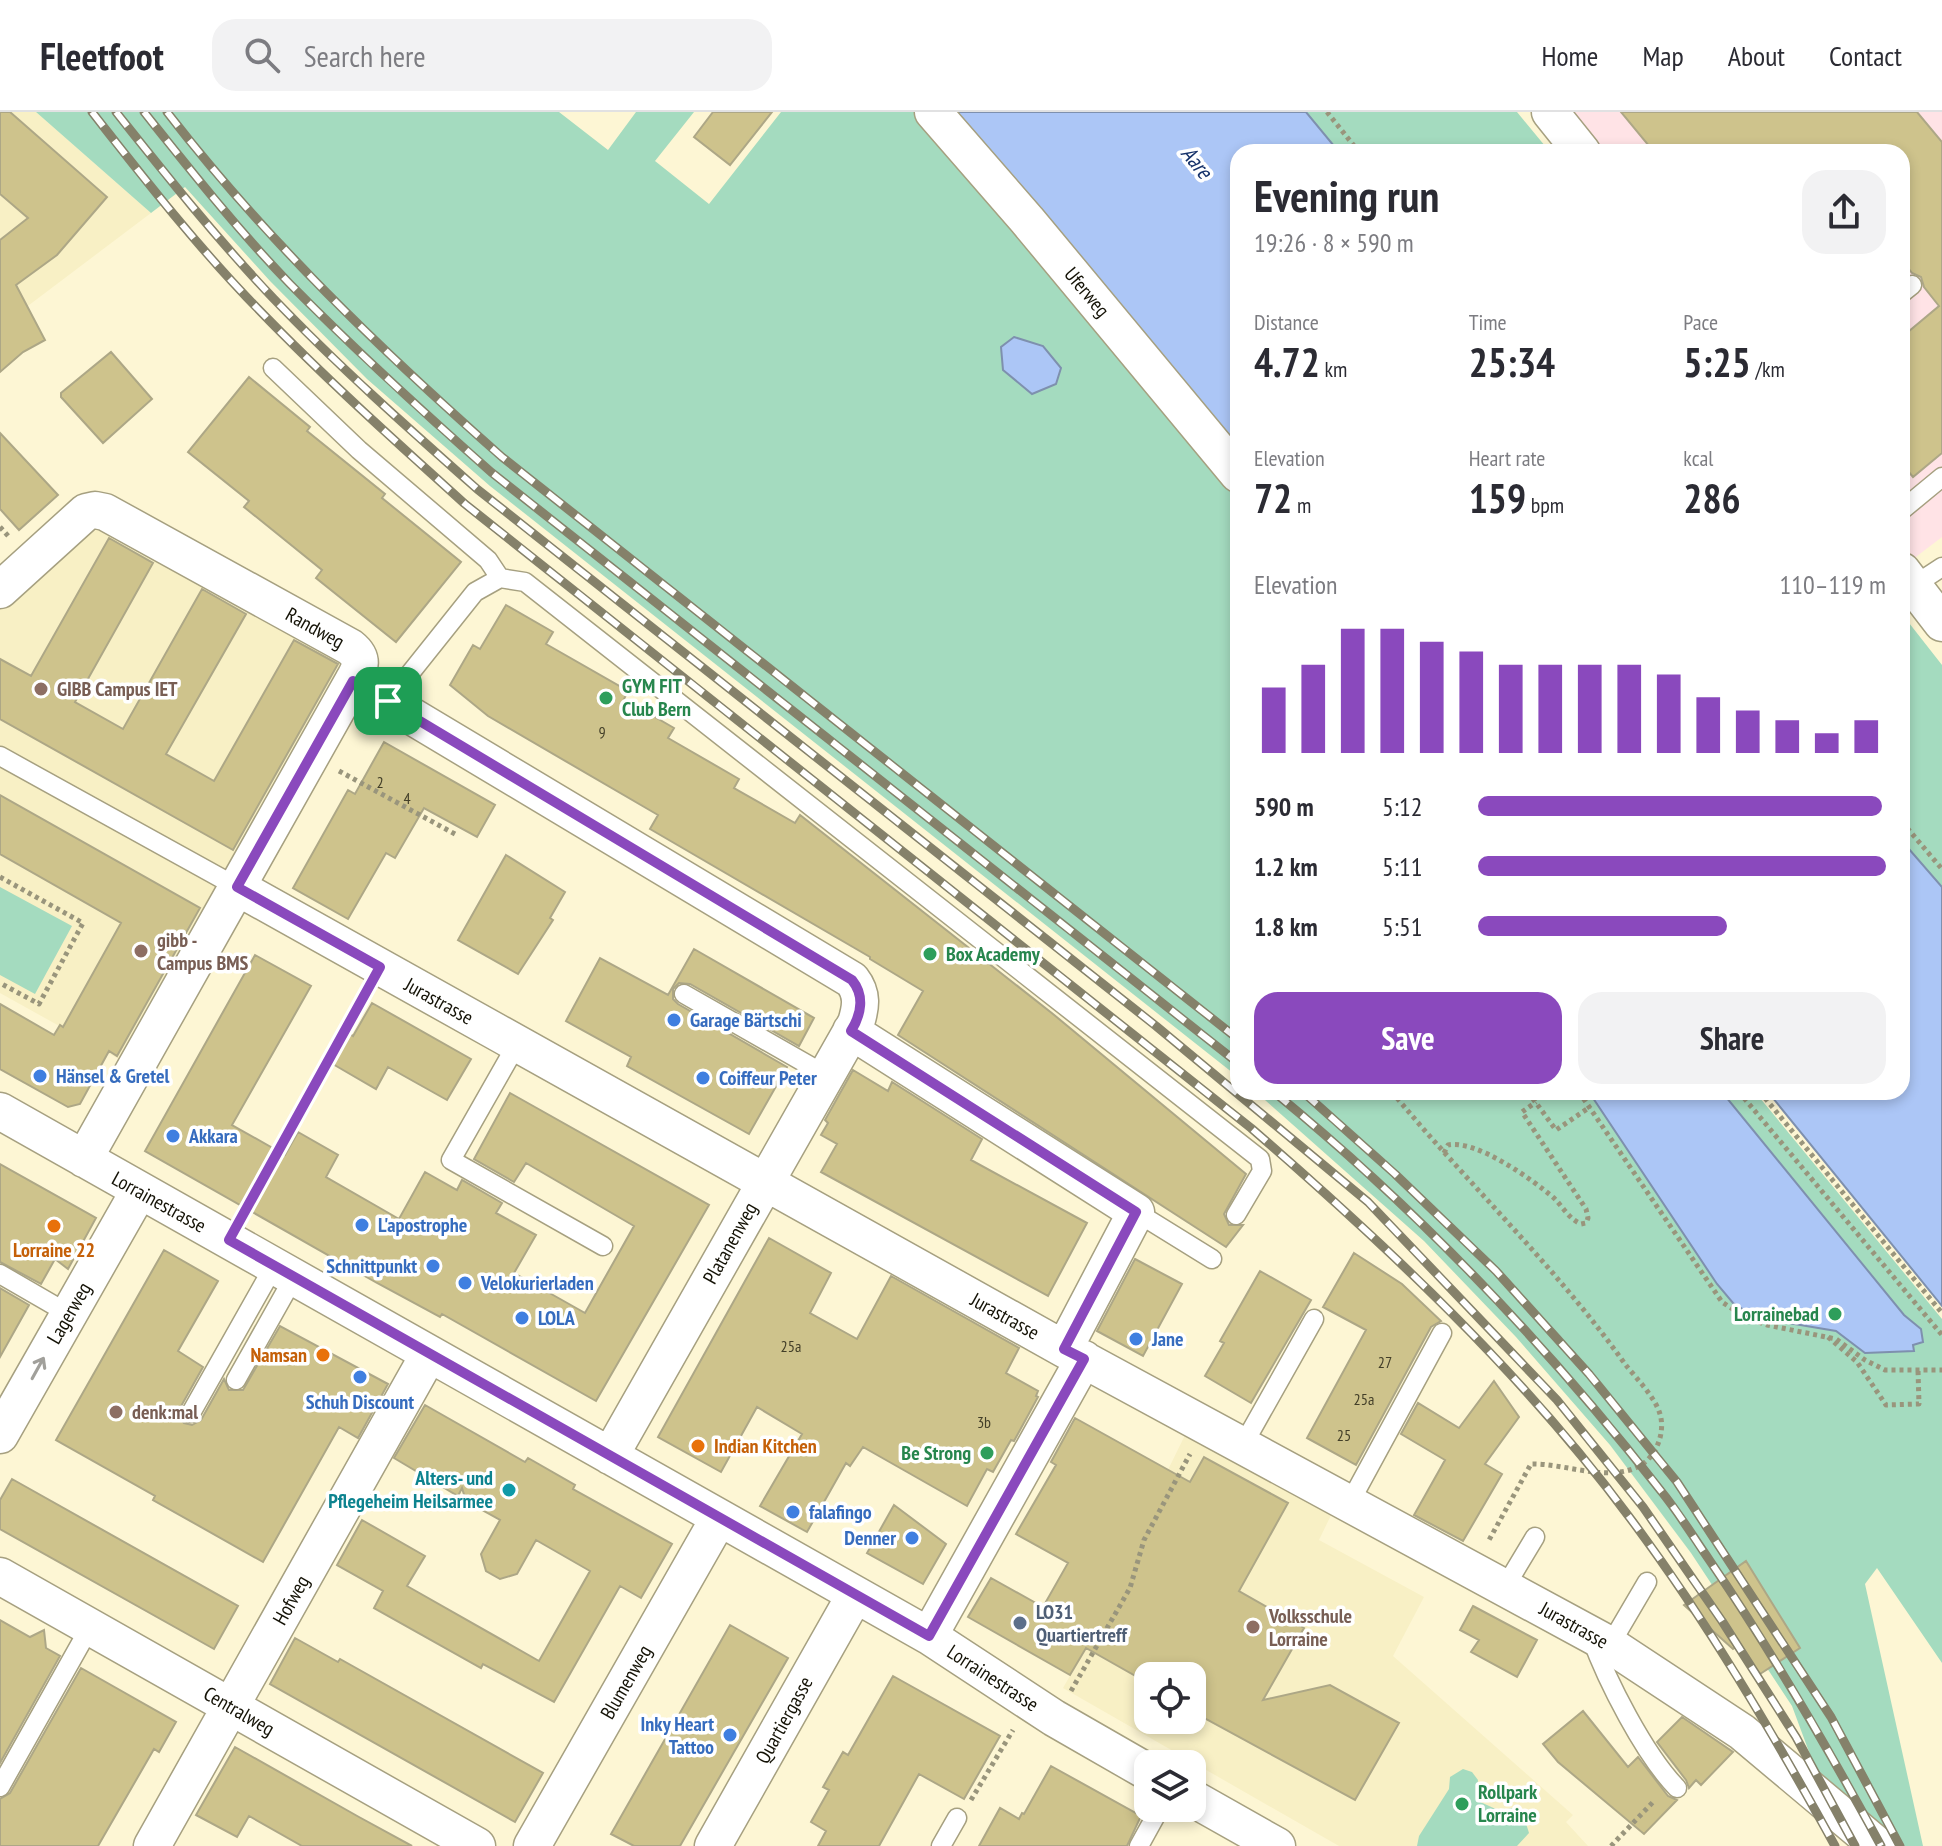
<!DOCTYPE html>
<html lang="en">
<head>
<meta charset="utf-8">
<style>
  body { margin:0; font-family:"PT Sans Narrow",sans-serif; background:#f2f2f3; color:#2b2b33; height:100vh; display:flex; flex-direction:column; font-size:30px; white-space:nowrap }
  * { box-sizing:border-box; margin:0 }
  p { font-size:26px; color:#7c7c81 }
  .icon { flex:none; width:44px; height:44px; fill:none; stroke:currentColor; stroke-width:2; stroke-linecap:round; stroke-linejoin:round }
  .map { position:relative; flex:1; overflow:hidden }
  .sheet { position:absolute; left:1230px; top:32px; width:680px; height:956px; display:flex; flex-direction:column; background:#fff; border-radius:24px; box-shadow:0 4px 12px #0003 }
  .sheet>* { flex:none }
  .buttons { position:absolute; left:1134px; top:1550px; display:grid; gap:16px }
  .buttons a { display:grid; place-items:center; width:72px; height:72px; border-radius:16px; background:#fff; box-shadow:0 4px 12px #0003; font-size:40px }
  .pin { position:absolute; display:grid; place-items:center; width:68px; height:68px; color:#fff; margin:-34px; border-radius:16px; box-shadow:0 4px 12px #0006 }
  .round { display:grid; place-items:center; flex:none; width:84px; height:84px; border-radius:24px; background:#f2f2f3 }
  .headline { display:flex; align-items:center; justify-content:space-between; height:136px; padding:0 24px }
  h1 { font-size:44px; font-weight:700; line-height:60px }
  .figures { display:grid; grid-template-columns:repeat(3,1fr); gap:12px; height:136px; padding:8px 24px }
  .figures div { display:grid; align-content:center }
  .figures b { font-size:40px; font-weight:700 }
  .figures small { font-size:22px; font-weight:400 }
  .figures p { font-size:22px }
  .chart { height:224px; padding:16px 24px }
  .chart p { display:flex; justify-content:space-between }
  .chart svg { width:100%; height:144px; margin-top:8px; stroke:#8a49bd; stroke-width:6 }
  .action { display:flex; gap:16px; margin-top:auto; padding:16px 24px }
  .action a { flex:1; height:92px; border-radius:24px; background:#8a49bd; color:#fff; font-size:32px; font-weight:700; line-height:92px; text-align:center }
  .action a+a { background:#f2f2f3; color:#2b2b33 }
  ul { padding:0 24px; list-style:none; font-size:26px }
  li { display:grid; grid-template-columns:128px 96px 1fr; align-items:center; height:60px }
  li i { height:20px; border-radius:10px; background:#8a49bd }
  header { display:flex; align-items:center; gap:48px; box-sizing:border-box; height:112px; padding:0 40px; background:#fff; border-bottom:2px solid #e1e1e2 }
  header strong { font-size:38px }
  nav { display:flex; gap:44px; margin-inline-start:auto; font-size:28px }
  .search { width:560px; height:72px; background:#f2f2f3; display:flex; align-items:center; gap:20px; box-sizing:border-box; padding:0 28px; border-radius:24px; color:#7c7c81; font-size:30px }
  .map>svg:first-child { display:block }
  .commercial { fill:#ffe3e6 }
  .built { fill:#f8f0c5; fill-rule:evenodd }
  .green { fill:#a4dbbf }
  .water { fill:#acc6f6; stroke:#7e90ae; stroke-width:2 }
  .building { fill:#cec38c; stroke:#ada786; stroke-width:2 }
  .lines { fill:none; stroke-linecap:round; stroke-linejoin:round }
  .service-casing { stroke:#a6a080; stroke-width:21 }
  .minor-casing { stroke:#a6a080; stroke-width:39 }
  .path { stroke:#99957c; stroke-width:5; stroke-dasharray:4 4; stroke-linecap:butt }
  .service { stroke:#fff; stroke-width:18 }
  .minor { stroke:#fff; stroke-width:36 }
  .rail-casing { stroke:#85816a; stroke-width:9 }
  .rail { stroke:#fff; stroke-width:6; stroke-dasharray:18; stroke-linecap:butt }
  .oneway { stroke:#a1a09b }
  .route-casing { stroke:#fff; stroke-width:16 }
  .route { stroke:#8a49bd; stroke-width:10 }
  .education-dot { fill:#8d6e63; stroke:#fff; stroke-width:3 }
  .leisure-dot { fill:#2e9e5b; stroke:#fff; stroke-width:3 }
  .shop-dot { fill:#3f7fe0; stroke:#fff; stroke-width:3 }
  .food-dot { fill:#e8710a; stroke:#fff; stroke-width:3 }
  .culture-dot { fill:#0f9aa8; stroke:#fff; stroke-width:3 }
  .service-dot { fill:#5c6f8a; stroke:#fff; stroke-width:3 }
  .labels { text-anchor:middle; stroke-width:7; stroke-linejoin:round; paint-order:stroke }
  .number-label { font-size:16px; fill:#423e28 }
  .street-label { font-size:20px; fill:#141206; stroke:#fff }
  .leisure-label { font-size:20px; font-weight:bold; fill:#27864d; stroke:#fff; text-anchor:start }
  .education-label { font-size:20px; font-weight:bold; fill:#785e54; stroke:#fff; text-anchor:start }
  .shop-label { font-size:20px; font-weight:bold; fill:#366cbe; stroke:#fff; text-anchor:start }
  .food-label { font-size:20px; font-weight:bold; fill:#c56008; stroke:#fff }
  .culture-label { font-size:20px; font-weight:bold; fill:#0d838f; stroke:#fff; text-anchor:end }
  .service-label { font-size:20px; font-weight:bold; fill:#4e5e75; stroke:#fff; text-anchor:start }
  .water-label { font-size:22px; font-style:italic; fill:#16326a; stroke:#fff }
</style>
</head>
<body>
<header>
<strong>Fleetfoot</strong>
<div class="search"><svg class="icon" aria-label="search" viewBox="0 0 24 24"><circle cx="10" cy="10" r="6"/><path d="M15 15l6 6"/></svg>Search here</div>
<nav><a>Home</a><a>Map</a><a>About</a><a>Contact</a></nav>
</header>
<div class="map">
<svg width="1942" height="1734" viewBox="0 0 1942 1734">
  <rect width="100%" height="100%" fill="#fdf6d4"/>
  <path class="commercial" d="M1556 0H1942V425L1904 454 1902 451V40H1590Z"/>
  <path class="built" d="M0 0H36L151 101 0 215Z
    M93 408 348 547 124 950 0 881V489Z
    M1188 1317 1334 1397 1319 1428 1424 1485 1393 1544 1573 1703 1566 1710 1588 1734H1339L1063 1576 1121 1474 1136 1423ZM1148 1564H1192V1608H1148Z"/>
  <path class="green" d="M36 0H559L608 38 636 0H694L655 49 709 92 781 0H922L1238 375V965L490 374 367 267 270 169 185 75 151 101Z
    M1306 0H1517L1550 40H1339Z
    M1902 502 1942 553V775L1902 729Z
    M0 775 72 814 35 882 0 863Z
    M1256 980H1755L1942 1207V1551L1877 1456 1865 1472 1923 1734H1887L1825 1683 1792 1594 1691 1441 1610 1333 1516 1225 1424 1129Z
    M1463 1657 1472 1660 1478 1668 1476 1688 1500 1699 1512 1696 1524 1705 1529 1721 1517 1734H1417L1419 1724 1449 1677 1450 1665Z"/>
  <path class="water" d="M955 0H1306L1339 40H1238V338Z
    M1014 225 1043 234 1061 256 1056 272 1032 282 1003 258 1001 235Z
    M1902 729 1942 775V1194L1768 980H1902Z
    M1589 980H1722L1904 1203 1921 1217 1923 1230 1913 1233 1914 1239 1865 1241 1836 1219 1770 1208 1749 1201 1733 1191 1717 1172Z"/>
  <path class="building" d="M0 0H10L107 85 57 143 16 173 45 228 23 240 0 260V128L28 106 0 82Z
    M713 0H772L730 53 694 25Z
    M1621 0H1917L1942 30V341L1913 365 1902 352V225L1939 194 1924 175 1921 165 1912 161 1902 149V40H1654Z
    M111 240 152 287 103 331 61 285V281Z
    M249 265 310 315 307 319 385 382 382 386 461 450 396 530 316 466 322 458 244 395 249 389 188 340Z
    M0 321 58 383 19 418 0 397Z
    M109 426 153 451 75 590 123 617 202 477 246 502 166 642 214 669 294 528 338 552 233 738 0 607V547L31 564Z
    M506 493 553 520 546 532 628 579 624 587 674 616 668 626 739 667 734 676 795 711 800 703 1053 902 1246 1062 1224 1102 1229 1113H1243L1226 1135 898 923 923 879 870 847V845L650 717 658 703 488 604 450 573 473 533 480 537Z
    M384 630 495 693 477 725 424 696 395 746 386 741 348 807 293 776 348 678 355 682Z
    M0 683 200 796 117 944 109 939 80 992 68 995 0 957V892L54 923 60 913 63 915 121 811 0 742Z
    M506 743 565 780 550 806 553 808 518 862 458 828Z
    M694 837 814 906 799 934 690 872 679 871 673 877V887L678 892 787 955 749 1022 627 954 631 945 566 909 600 846 668 883Z
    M255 843 311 874 232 1013 285 1043 298 1020 338 1043 326 1065 399 1107 425 1060 457 1078 462 1068 502 1091 496 1101 536 1123 514 1161 585 1201 634 1114 526 1051 514 1070 474 1047 510 981 709 1093 596 1289 442 1202 440 1205 377 1171 145 1039Z
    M372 891 471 947 447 988 388 955 376 977 331 951 348 921 353 924Z
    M853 958 888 979 892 970 982 1027 971 1048 1087 1111 1048 1184 821 1060 837 1032 821 1023 828 1011 825 1008Z
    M0 1052 96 1106 68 1157 55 1147 41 1172 0 1150Z
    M769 1126 831 1161 810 1201 857 1227 891 1164 1019 1236 1006 1261 1038 1279 1036 1284 1038 1285 1014 1329 1011 1328 993 1360 987 1357 967 1394 863 1335 850 1354 846 1351 807 1420 760 1394 802 1322 757 1295 721 1360 658 1325Z
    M164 1138 218 1169 178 1239 203 1255 180 1296V1306L184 1311 192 1313 201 1308 224 1267 229 1278H243L280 1214 388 1272 358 1326 339 1315 263 1450 153 1388 155 1384 56 1328Z
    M1354 1141 1402 1172 1441 1209 1431 1215 1356 1353 1307 1326 1366 1218 1323 1195Z
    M1135 1147 1182 1172 1143 1244 1097 1219Z
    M1260 1159 1311 1188 1251 1291 1205 1264 1224 1231 1220 1229Z
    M0 1176 29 1193 0 1245Z
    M1494 1269 1519 1305 1485 1352 1502 1362 1463 1429 1414 1403 1445 1348 1401 1322 1418 1291 1459 1316Z
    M425 1293 525 1350 528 1346 575 1373 573 1377 672 1432 641 1486 620 1474 554 1590 483 1552 481 1556 374 1496 383 1479 337 1453 362 1408 425 1444 407 1474 539 1549 590 1459 536 1428 517 1462 500 1467 486 1459 481 1442 500 1408 466 1389 462 1376 458 1384 394 1346Z
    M1075 1306 1190 1370 1204 1345 1288 1391 1239 1479 1304 1516 1263 1588 1330 1573 1399 1611 1355 1688 1193 1600 1195 1597 1192 1596V1564H1148V1571L1086 1536 1070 1563 968 1505 991 1466 1043 1495 1068 1451 1016 1422 1056 1353 1051 1350Z
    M12 1367 238 1494 214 1537 0 1417V1388Z
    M894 1393 946 1432 923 1472 867 1441Z
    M1746 1449 1800 1536 1760 1562 1737 1534 1733 1537 1684 1493Z
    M1473 1494 1537 1528 1517 1565 1471 1540 1479 1528 1460 1518Z
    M0 1508 30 1525 44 1518 46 1536 60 1544 0 1651Z
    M730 1513 788 1546 680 1734H634L611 1722Z
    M295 1526 338 1550 340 1547 543 1661 515 1710 270 1572Z
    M81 1556 176 1610 159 1640 154 1637 98 1734H0V1687L10 1681Z
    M893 1564 1000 1624 964 1687 919 1662 879 1734H818L826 1719 811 1710 829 1678 823 1675 843 1640 848 1643Z
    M1583 1599 1628 1655 1638 1645 1668 1684 1677 1688 1644 1722 1558 1650 1543 1632Z
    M1682 1605 1733 1640 1701 1673 1696 1668 1689 1676 1686 1668 1657 1630Z
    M235 1635 359 1705 412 1734H302L249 1704 237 1725 196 1703Z
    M1051 1654 1141 1704 1127 1734H979L1000 1696 1019 1707 1022 1701 1024 1702Z"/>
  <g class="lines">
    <g class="service-casing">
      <path id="service" d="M1902 181 1912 173
        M273 256 359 338 488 448 500 466
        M1902 398 1942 365
        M1913 474 1942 455
        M388 589 475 480 500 466 525 470 1260 1047 1262 1059 1236 1103
        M0 644 237 775
        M684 882 826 963
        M517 932 451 1048 603 1134
        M1136 1100 1212 1147
        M0 1162 69 1202
        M236 1268 294 1165
        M191 1301 274 1154
        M1243 1333 1314 1207
        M1349 1392 1442 1221
        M1505 1475 1535 1425
        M1591 1525C1607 1569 1644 1642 1677 1676
        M1610 1533 1647 1470
        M0 1675 90 1515
        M941 1734 957 1706
        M1139 1734 1160 1696"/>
    </g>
    <g class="minor-casing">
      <path id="minor" d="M933 0 1027 108 1238 362
        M1550 0 1582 40
        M1902 459 1942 511
        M0 478 86 400 95 398 105 400 350 535C364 546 361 555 353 569L852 868C863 882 861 895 856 911L610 1344
        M237 775 1064 1237 1610 1533 1742 1620 1878 1734
        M851 919 1136 1100 1064 1237
        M0 999 929 1524 1054 1606 1148 1660
        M84 1047 353 569
        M0 1323 139 1079
        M0 1464 477 1734
        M929 1524 1084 1247
        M1192 1686 1277 1734
        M152 1734 429 1242
        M532 1734 719 1406
        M713 1734 855 1483"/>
    </g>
    <path class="path" d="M1327 0 1359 40
      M0 415 10 426
      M339 659 455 722
      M1902 710 1942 757
      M0 765 83 811 39 892 0 871
      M1392 980C1468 1072 1556 1155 1625 1252 1636 1266 1655 1285 1660 1302 1665 1319 1658 1340 1644 1351 1613 1373 1566 1351 1531 1352L1489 1428
      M1528 980 1556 1018 1590 995
      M1579 980 1722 1190 1745 1205 1767 1213 1836 1227 1865 1248 1885 1258H1942
      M1739 980 1942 1223
      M1760 980 1942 1201
      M1444 1041 1448 1033C1476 1027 1533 1068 1554 1086 1563 1095 1569 1107 1581 1112L1586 1111 1588 1106 1586 1097 1522 1000 1536 990
      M245 1099 364 884
      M1828 1225 1857 1250 1886 1293 1919 1292 1918 1258
      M1071 1579 1130 1476 1144 1428 1190 1342
      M971 1688 1013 1618
      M1611 1734 1654 1689"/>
    <use href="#service" class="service"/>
    <use href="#minor" class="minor"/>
    <g class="rail-casing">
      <path id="rail" d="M92 0C146 69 200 138 261 200 326 267 395 329 465 392L1251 1016C1388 1135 1522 1260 1630 1406 1707 1509 1773 1621 1835 1734
        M116 0C166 63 217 127 273 186 337 253 407 315 477 377L1156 914 1368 1090 1557 1288 1643 1395 1722 1509 1796 1625 1855 1734
        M144 0C191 59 238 118 290 172 355 238 422 299 491 360L1238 951
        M167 0C266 128 381 238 502 345L1238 927
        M1274 980C1417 1097 1547 1233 1661 1379 1679 1401 1694 1426 1710 1449 1773 1541 1828 1636 1881 1734
        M1303 980 1395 1062 1496 1159 1589 1262 1677 1370 1831 1605 1900 1734"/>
    </g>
    <use href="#rail" class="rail"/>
  </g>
  <defs><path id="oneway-shaft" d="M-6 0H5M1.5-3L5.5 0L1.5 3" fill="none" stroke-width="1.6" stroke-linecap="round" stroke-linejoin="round" transform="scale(2)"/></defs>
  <use class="oneway" href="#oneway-shaft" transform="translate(38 1256) rotate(-61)"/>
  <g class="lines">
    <g class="route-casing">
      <path id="route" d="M353 569 852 868C865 884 861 903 851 919L1136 1100 1064 1237 1084 1247 929 1524 229 1128 380 855 237 775Z"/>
    </g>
    <use href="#route" class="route"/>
  </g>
  <g class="education-dot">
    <circle cx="41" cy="577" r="8"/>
    <circle cx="141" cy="839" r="8"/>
    <circle cx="116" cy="1300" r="8"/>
    <circle cx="1253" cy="1515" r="8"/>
  </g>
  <g class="leisure-dot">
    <circle cx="606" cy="586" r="8"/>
    <circle cx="930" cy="842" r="8"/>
    <circle cx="1835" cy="1202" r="8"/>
    <circle cx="987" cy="1341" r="8"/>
    <circle cx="1462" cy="1692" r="8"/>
  </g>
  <g class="shop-dot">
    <circle cx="674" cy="908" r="8"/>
    <circle cx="40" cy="964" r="8"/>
    <circle cx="703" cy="966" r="8"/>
    <circle cx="173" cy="1024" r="8"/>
    <circle cx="362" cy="1113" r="8"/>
    <circle cx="433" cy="1154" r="8"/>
    <circle cx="465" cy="1171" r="8"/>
    <circle cx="522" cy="1206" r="8"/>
    <circle cx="1136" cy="1227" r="8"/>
    <circle cx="360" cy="1265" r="8"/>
    <circle cx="793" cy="1400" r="8"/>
    <circle cx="912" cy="1426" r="8"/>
    <circle cx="730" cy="1623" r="8"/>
  </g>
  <g class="food-dot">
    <circle cx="54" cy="1114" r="8"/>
    <circle cx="323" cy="1243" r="8"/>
    <circle cx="698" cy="1334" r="8"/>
  </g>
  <circle class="culture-dot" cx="509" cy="1378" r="8"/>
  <circle class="service-dot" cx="1020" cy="1511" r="8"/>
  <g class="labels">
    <g class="number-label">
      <text x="602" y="626">9</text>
      <text x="380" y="676">2</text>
      <text x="407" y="692">4</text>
      <text x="791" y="1240">25a</text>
      <text x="1385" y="1256">27</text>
      <text x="1364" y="1293">25a</text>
      <text x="984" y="1316">3b</text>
      <text x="1344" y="1329">25</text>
    </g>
    <g class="street-label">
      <text transform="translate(1087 180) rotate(50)" y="7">Uferweg</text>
      <text transform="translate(315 516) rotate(29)" y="7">Randweg</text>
      <text transform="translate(439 889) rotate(29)" y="7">Jurastrasse</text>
      <text transform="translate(159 1090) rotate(29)" y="7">Lorrainestrasse</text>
      <text transform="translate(730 1131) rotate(-61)" y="7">Platanenweg</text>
      <text transform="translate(69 1201) rotate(-60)" y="7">Lagerweg</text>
      <text transform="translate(1005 1204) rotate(29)" y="7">Jurastrasse</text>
      <text transform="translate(291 1488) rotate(-61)" y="7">Hofweg</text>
      <text transform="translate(1574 1513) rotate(29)" y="7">Jurastrasse</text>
      <text transform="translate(993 1566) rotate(33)" y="7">Lorrainestrasse</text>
      <text transform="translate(626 1570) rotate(-60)" y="7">Blumenweg</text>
      <text transform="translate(239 1599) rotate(30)" y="7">Centralweg</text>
      <text transform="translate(784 1608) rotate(-61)" y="7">Quartiergasse</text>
    </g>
    <g class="leisure-label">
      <text x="622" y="581">GYM FIT<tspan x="622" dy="23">Club Bern</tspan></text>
      <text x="946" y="849">Box Academy</text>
      <text x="1819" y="1209" text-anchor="end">Lorrainebad</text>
      <text x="971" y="1348" text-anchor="end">Be Strong</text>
      <text x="1478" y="1687">Rollpark<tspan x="1478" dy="23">Lorraine</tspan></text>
    </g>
    <g class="education-label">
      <text x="57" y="584">GIBB Campus IET</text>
      <text x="157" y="835">gibb -<tspan x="157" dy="23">Campus BMS</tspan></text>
      <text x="132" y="1307">denk:mal</text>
      <text x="1269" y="1511">Volksschule<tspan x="1269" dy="23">Lorraine</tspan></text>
    </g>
    <g class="shop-label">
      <text x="690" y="915">Garage Bärtschi</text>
      <text x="56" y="971">Hänsel &amp; Gretel</text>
      <text x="719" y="973">Coiffeur Peter</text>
      <text x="189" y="1031">Akkara</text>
      <text x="378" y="1120">L'apostrophe</text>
      <text x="417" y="1161" text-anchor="end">Schnittpunkt</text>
      <text x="481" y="1178">Velokurierladen</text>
      <text x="538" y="1213">LOLA</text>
      <text x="1152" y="1234">Jane</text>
      <text x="360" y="1297" text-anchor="middle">Schuh Discount</text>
      <text x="809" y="1407">falafingo</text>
      <text x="896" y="1433" text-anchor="end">Denner</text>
      <text x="714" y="1619" text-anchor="end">Inky Heart<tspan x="714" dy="23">Tattoo</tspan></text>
    </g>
    <g class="food-label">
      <text x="54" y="1145">Lorraine 22</text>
      <text x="307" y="1250" text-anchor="end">Namsan</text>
      <text x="714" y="1341" text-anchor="start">Indian Kitchen</text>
    </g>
    <g class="culture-label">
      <text x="493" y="1373">Alters- und<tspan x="493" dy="23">Pflegeheim Heilsarmee</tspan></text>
    </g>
    <g class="service-label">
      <text x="1036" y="1507">LO31<tspan x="1036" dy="23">Quartiertreff</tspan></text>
    </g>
    <g class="water-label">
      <text transform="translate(1197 50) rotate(51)" y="8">Aare</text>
    </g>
  </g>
</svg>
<div class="buttons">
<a><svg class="icon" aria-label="locate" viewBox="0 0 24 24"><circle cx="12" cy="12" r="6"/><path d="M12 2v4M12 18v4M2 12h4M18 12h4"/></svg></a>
<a><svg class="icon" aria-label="layers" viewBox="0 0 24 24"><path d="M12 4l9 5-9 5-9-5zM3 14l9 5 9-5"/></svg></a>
</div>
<div class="pin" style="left:388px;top:589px;background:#1e9e55"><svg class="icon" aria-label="arrive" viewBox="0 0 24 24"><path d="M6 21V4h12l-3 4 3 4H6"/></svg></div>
<section class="sheet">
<div class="headline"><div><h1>Evening run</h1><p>19:26 · 8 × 590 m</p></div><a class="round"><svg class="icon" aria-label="share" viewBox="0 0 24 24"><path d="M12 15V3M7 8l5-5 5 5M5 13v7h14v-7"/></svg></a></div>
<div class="figures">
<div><p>Distance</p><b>4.72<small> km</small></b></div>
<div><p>Time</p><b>25:34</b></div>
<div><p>Pace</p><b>5:25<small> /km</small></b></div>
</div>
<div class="figures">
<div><p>Elevation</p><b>72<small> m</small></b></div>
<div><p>Heart rate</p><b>159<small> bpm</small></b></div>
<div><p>kcal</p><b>286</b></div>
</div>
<div class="chart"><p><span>Elevation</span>110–119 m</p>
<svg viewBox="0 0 160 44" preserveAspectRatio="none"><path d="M5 44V24M15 44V17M25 44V6M35 44V6M45 44V10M55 44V13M65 44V17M75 44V17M85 44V17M95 44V17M105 44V20M115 44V27M125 44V31M135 44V34M145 44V38M155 44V34"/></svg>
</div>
<ul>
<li><b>590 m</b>5:12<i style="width:99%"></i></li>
<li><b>1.2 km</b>5:11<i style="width:100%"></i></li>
<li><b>1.8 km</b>5:51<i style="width:61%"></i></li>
</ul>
<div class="action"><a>Save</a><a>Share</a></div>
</section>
</div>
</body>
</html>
